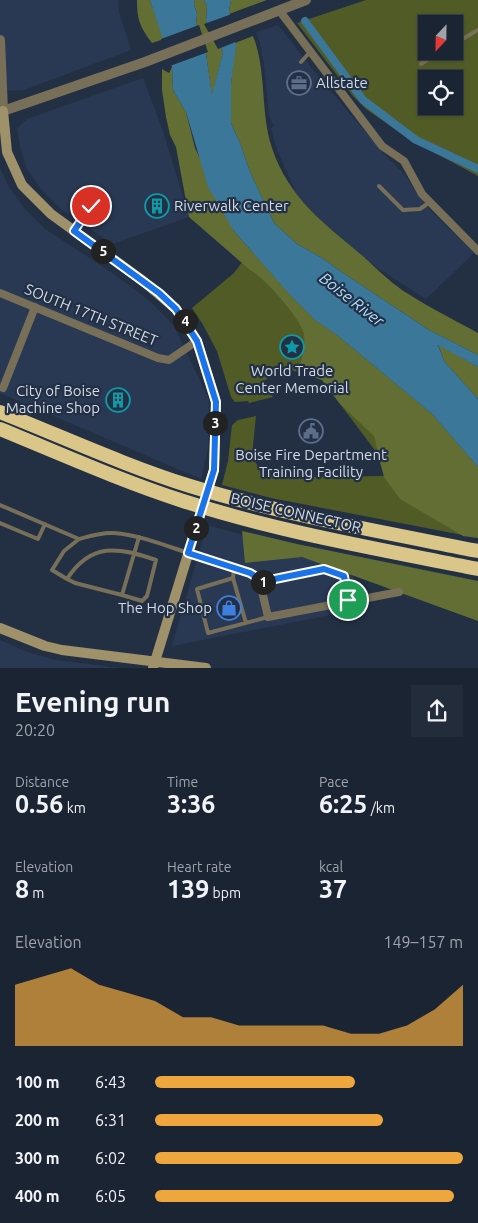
<!DOCTYPE html>
<html lang="en">
<head>
<meta charset="utf-8">
<style>
  body { margin:0; font-family:Ubuntu,sans-serif; background:#232c3b; color:#f1f3f6; height:100vh; display:flex; flex-direction:column; font-size:19px; white-space:nowrap }
  * { box-sizing:border-box; margin:0 }
  p { font-size:16px; color:#9fa4ac }
  .icon { flex:none; width:28px; height:28px; fill:none; stroke:currentColor; stroke-width:2; stroke-linecap:round; stroke-linejoin:round }
  .map { position:relative; height:668px; overflow:hidden }
  .sheet { display:flex; flex-direction:column; background:#1a2433; flex:1 }
  .sheet>* { flex:none }
  .needle { width:32px; rotate:202deg }
  .controls { position:absolute; left:418px; top:15px; display:grid; gap:10px }
  .controls a { display:grid; place-items:center; width:45px; height:45px; border-radius:0px; background:#1a2433; box-shadow:0 1px 4px #0004,0 0 0 1px #38414e; font-size:25px }
  .pin { position:absolute; display:grid; place-items:center; width:42px; height:42px; color:#fff; margin:-21px; border:2px solid #fff; border-radius:50%; box-shadow:0 1px 5px #0007 }
  .km { position:absolute; width:25px; height:25px; margin:-12px; border-radius:50%; background:#222; color:#fff; font-size:14px; line-height:25px; text-align:center }
  .round { display:grid; place-items:center; flex:none; width:52px; height:52px; border-radius:0px; background:#232c3b }
  .overview { display:flex; align-items:center; justify-content:space-between; height:85px; padding:0 15px }
  h1 { font-size:28px; font-weight:700; line-height:38px }
  .metrics { display:grid; grid-template-columns:repeat(3,1fr); gap:8px; height:85px; padding:5px 15px }
  .metrics div { display:grid; align-content:center }
  .metrics b { font-size:25px; font-weight:700 }
  .metrics small { font-size:14px; font-weight:400 }
  .metrics p { font-size:14px }
  .chart { height:140px; padding:10px 15px }
  .chart p { display:flex; justify-content:space-between }
  .chart svg { width:100%; height:90px; margin-top:5px; fill:#efa73d; opacity:.7 }
  ul { padding:0 15px; list-style:none; font-size:16px }
  li { display:grid; grid-template-columns:80px 60px 1fr; align-items:center; height:38px }
  li i { height:12px; border-radius:6px; background:#efa73d }
  .map>svg:first-child { display:block }
  .built { fill:#293953 }
  .green { fill:#515b26; fill-rule:evenodd }
  .forest { fill:#626e34 }
  .water { fill:#3b7799 }
  .pier { fill:#233044 }
  .lines { fill:none; stroke-linecap:round; stroke-linejoin:round }
  .canal { stroke:#3b7799; stroke-width:8 }
  .service { stroke:#776f57; stroke-width:4 }
  .minor { stroke:#776f57; stroke-width:8 }
  .tertiary { stroke:#776f57; stroke-width:10 }
  .secondary { stroke:#9f926b; stroke-width:10 }
  .motorway { stroke:#dac689; stroke-width:14 }
  .route-casing { stroke:#fff; stroke-width:10 }
  .route { stroke:#1a73e8; stroke-width:6 }
  .labels { text-anchor:middle; stroke-width:4.5; stroke-linejoin:round; paint-order:stroke }
  .poi-label { font-size:15px; fill:#d2dae7; stroke:#233044; text-anchor:start }
  .street-label { font-size:15px; fill:#d2dae7; stroke:#233044 }
  .water-label { font-size:16px; font-style:italic; fill:#addffe; stroke:#233044 }
</style>
</head>
<body>
<div class="map">
<svg width="478" height="668" viewBox="0 0 478 668">
  <rect width="100%" height="100%" fill="#233044"/>
  <path class="built" d="M0 0H118L119 12 131 50 24 90 0 91Z
    M278 25 319 77 386 156 405 175 414 189 430 210 474 253 426 299 376 267 320 220 297 195 276 147 271 128 274 126 269 116 264 65 260 43 256 32Z
    M143 78 163 131 189 217 112 244 61 209 40 188 26 167 20 146 17 129 27 119Z
    M0 168 9 187 25 209 45 229 111 272 151 302 174 326 209 400 208 449 201 479 0 393Z
    M207 525 349 564 366 608 172 646Z
    M0 640 27 652 55 660 119 668H0Z"/>
  <path class="green" d="M366 0H478V176L409 139 366 109 353 96 297 23ZM426 24H454V51H426ZM426 79H454V106H426Z
    M251 250 337 335 432 414 478 467V538L271 498 222 485 228 461 232 425 238 420 256 416 252 455 261 473 305 477 384 476 377 453 322 380 282 367 263 382 273 397 249 403 248 401 235 402 231 397 217 351 202 323 192 308 234 273Z"/>
  <path class="forest" d="M137 0H150L164 39 152 43C140 27 137 20 137 0Z
    M195 0H204L207 6 206 21 223 52 212 97 206 53 196 24 197 14 194 4Z
    M231 0H267L229 14V11Z
    M253 36C267 71 260 112 272 148 289 199 325 224 364 257 376 268 388 280 402 290 426 306 453 319 478 333V355L429 330 343 273 322 258 297 244 274 223 250 172 240 143 231 123V84L235 43Z
    M172 67 173 90 186 112 195 148 234 231 290 295 315 320 337 335 432 414 478 467V538L463 536 400 499 384 477 374 436 340 404 322 380 298 372C301 360 306 347 304 334 301 319 264 277 250 270L189 217 176 147 170 135 166 117 162 90V69L169 73Z
    M438 344 478 367V399L444 361Z
    M242 531 297 544 478 581V621L302 557 245 563Z"/>
  <path class="water" d="M150 0H195L194 4 197 14 196 24 206 53 212 95 223 52 206 21 207 6 204 0H231L229 11 236 46 231 84V123L240 143 250 172 274 223 297 244 322 258 343 273 429 330 478 355V367L438 345 444 361 478 399V467L432 414 337 335 315 320 290 295 234 231 208 187 186 112 173 90 172 67Z"/>
  <path class="pier" d="M232 14 238 41 218 49 204 24Z
    M199 25 208 52 170 66 161 39Z"/>
  <g class="lines">
    <path class="canal" d="M305 21 363 100 416 140 478 169"/>
    <path class="service" d="M454 44 478 30
      M301 62 310 52
      M421 64 441 51
      M379 186 403 210 420 209 430 202
      M75 229 91 206
      M0 505 79 539C90 536 102 532 114 533 139 535 164 545 188 553
      M0 523 38 539 45 524
      M234 569 233 578 197 589 208 633 268 617
      M233 578 246 623
      M67 579 52 570 64 551 79 539
      M260 582 324 569 344 576 348 600
      M122 595 75 583 67 579C91 542 118 547 156 560L147 596 142 601 122 595 139 537"/>
    <path class="minor" d="M279 10 382 146 404 161 422 194 478 251
      M0 293 158 358 169 360 197 341
      M3 388 35 307
      M188 553 250 573 259 578 268 617 399 592"/>
    <path class="tertiary" d="M0 40 3 111 145 62 306 0"/>
    <path class="secondary" d="M3 111 7 152 22 185 51 214 142 280 176 309 197 341 216 402 214 470 153 668
      M0 628 45 646 62 650 206 668"/>
    <path class="motorway" d="M0 412C63 437 126 466 190 486 285 515 382 532 478 551
      M0 429C61 454 121 481 183 501 279 532 379 549 478 569"/>
  </g>
  <g class="lines">
    <g class="route-casing">
      <path id="route" d="M91 206 74 231 159 293 176 309 197 341 216 402 214 470 188 553 250 573 258 578 260 582 324 569 344 576 348 600"/>
    </g>
    <use href="#route" class="route"/>
  </g>
  <defs>
    <g id="office-ring" transform="scale(1.25)"><circle r="9.5" fill="#233044" stroke="#5c6f8a" stroke-width="1.5"/><path d="M-6-3h4V-5.5h4V-3h4V5H-6ZM-1-4.5V-3h2v-1.5ZM-6 0V1H6V0Z" fill="#5c6f8a"/></g>
    <g id="building-ring" transform="scale(1.25)"><circle r="9.5" fill="#233044" stroke="#0f9aa8" stroke-width="1.5"/><path d="M-4-6H4V6H1V3H-1V6H-4ZM-2.5-4.3h1.7v1.8h-1.7ZM.8-4.3h1.7v1.8H.8ZM-2.5-1h1.7V.8h-1.7ZM.8-1h1.7V.8H.8Z" fill="#0f9aa8"/></g>
    <g id="sight-ring" transform="scale(1.25)"><circle r="9.5" fill="#233044" stroke="#0f9aa8" stroke-width="1.5"/><path d="M0-6L1.8-2.2L6-1.7L2.9 1.2L3.7 5.4L0 3.3L-3.7 5.4L-2.9 1.2L-6-1.7L-1.8-2.2Z" fill="#0f9aa8"/></g>
    <g id="civic-ring" transform="scale(1.25)"><circle r="9.5" fill="#233044" stroke="#5c6f8a" stroke-width="1.5"/><path d="M-.6-6.5H3V-4.5H.6V-3L4-1V1h2V6H-6V1h2V-1L-.6-3ZM-1.2 2.5V6h2.4V2.5Z" fill="#5c6f8a"/></g>
    <g id="shop-ring" transform="scale(1.25)"><circle r="9.5" fill="#233044" stroke="#3f7fe0" stroke-width="1.5"/><path d="M-5-2.5h2.3a2.7 3.5 0 0 1 5.4 0H5L5.5 6h-11ZM-1.5-2.5h3a1.5 2.3 0 0 0-3 0Z" fill="#3f7fe0"/></g>
  </defs>
  <g fill-rule="evenodd">
    <use href="#office-ring" x="299" y="83"/>
    <use href="#building-ring" x="157" y="206"/>
    <use href="#sight-ring" x="292" y="347"/>
    <use href="#building-ring" x="118" y="400"/>
    <use href="#civic-ring" x="311" y="431"/>
    <use href="#shop-ring" x="229" y="608"/>
  </g>
  <g class="labels">
    <g class="poi-label">
      <text x="316" y="88">Allstate</text>
      <text x="174" y="211">Riverwalk Center</text>
      <text x="292" y="376" text-anchor="middle">World Trade<tspan x="292" dy="17">Center Memorial</tspan></text>
      <text x="100" y="396" text-anchor="end">City of Boise<tspan x="100" dy="17">Machine Shop</tspan></text>
      <text x="311" y="460" text-anchor="middle">Boise Fire Department<tspan x="311" dy="17">Training Facility</tspan></text>
      <text x="212" y="613" text-anchor="end">The Hop Shop</text>
    </g>
    <g class="street-label">
      <text transform="translate(91 315) rotate(22)" y="5">SOUTH 17TH STREET</text>
      <text transform="translate(296 513) rotate(13)" y="5">BOISE CONNECTOR</text>
    </g>
    <g class="water-label">
      <text transform="translate(352 299) rotate(38)" y="6">Boise River</text>
    </g>
  </g>
</svg>
<div class="controls">
<a><svg class="needle" viewBox="-14 -14 28 28"><path d="M0-13l5 13h-10z" fill="#e53935"/><path d="M0 13l5-13h-10z" fill="#9fa4ac"/></svg></a>
<a><svg class="icon" aria-label="locate" viewBox="0 0 24 24"><circle cx="12" cy="12" r="6"/><path d="M12 2v4M12 18v4M2 12h4M18 12h4"/></svg></a>
</div>
<div class="pin" style="left:348px;top:600px;background:#1e9e55"><svg class="icon" aria-label="arrive" viewBox="0 0 24 24"><path d="M6 21V4h12l-3 4 3 4H6"/></svg></div>
<div class="pin" style="left:91px;top:206px;background:#d93025"><svg class="icon" aria-label="check" viewBox="0 0 24 24"><path d="M5 12l5 5 9-10"/></svg></div>
<b class="km" style="left:263px;top:582px">1</b>
<b class="km" style="left:196px;top:528px">2</b>
<b class="km" style="left:215px;top:423px">3</b>
<b class="km" style="left:185px;top:321px">4</b>
<b class="km" style="left:103px;top:251px">5</b>
</div>
<section class="sheet">
<div class="overview"><div><h1>Evening run</h1><p>20:20</p></div><a class="round"><svg class="icon" aria-label="share" viewBox="0 0 24 24"><path d="M12 15V3M7 8l5-5 5 5M5 13v7h14v-7"/></svg></a></div>
<div class="metrics">
<div><p>Distance</p><b>0.56<small> km</small></b></div>
<div><p>Time</p><b>3:36</b></div>
<div><p>Pace</p><b>6:25<small> /km</small></b></div>
</div>
<div class="metrics">
<div><p>Elevation</p><b>8<small> m</small></b></div>
<div><p>Heart rate</p><b>139<small> bpm</small></b></div>
<div><p>kcal</p><b>37</b></div>
</div>
<div class="chart"><p><span>Elevation</span>149–157 m</p>
<svg viewBox="0 0 160 44" preserveAspectRatio="none"><path d="M0 44V14L10 10L20 6L30 14L40 18L50 22L60 30L70 30L80 34L90 34L100 34L110 34L120 38L130 38L140 34L150 26L160 14V44z"/></svg>
</div>
<ul>
<li><b>100 m</b>6:43<i style="width:65%"></i></li>
<li><b>200 m</b>6:31<i style="width:74%"></i></li>
<li><b>300 m</b>6:02<i style="width:100%"></i></li>
<li><b>400 m</b>6:05<i style="width:97%"></i></li>
</ul>
</section>
</body>
</html>
